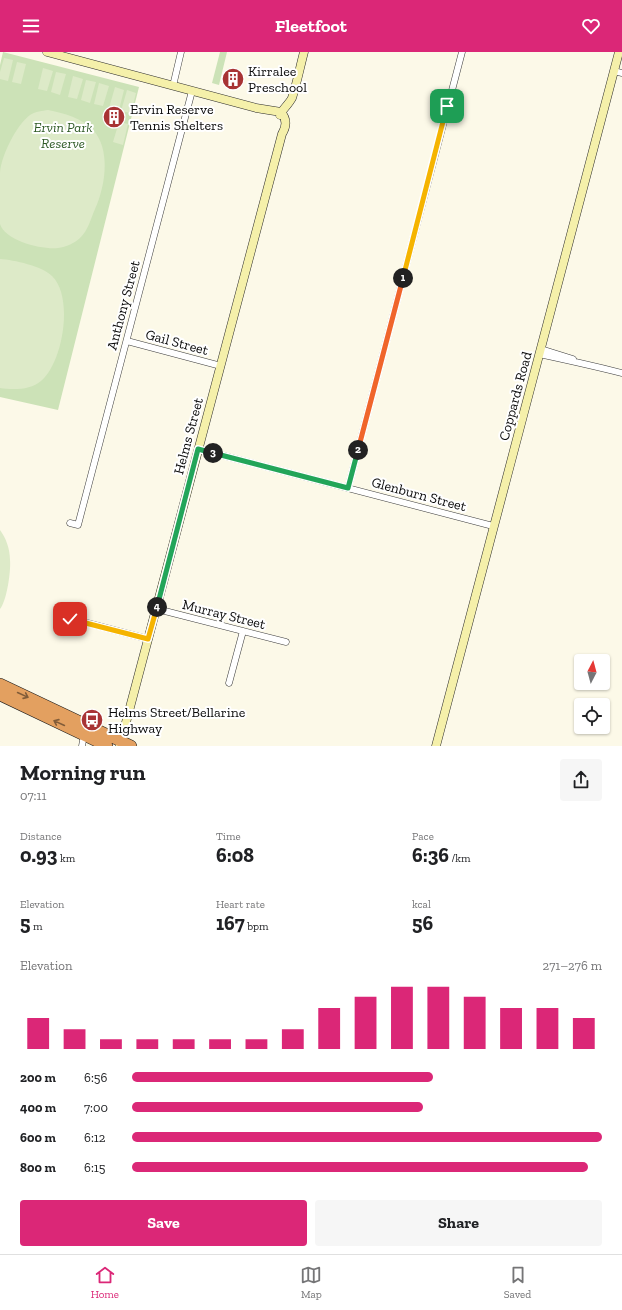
<!DOCTYPE html>
<html lang="en">
<head>
<meta charset="utf-8">
<style>
  body { margin:0; font-family:"Zilla Slab",serif; background:#f6f6f6; color:#202124; height:100vh; display:flex; flex-direction:column; font-size:15px; white-space:nowrap }
  * { box-sizing:border-box; margin:0 }
  p { font-size:13px; color:#757577 }
  .icon { flex:none; width:22px; height:22px; fill:none; stroke:currentColor; stroke-width:2; stroke-linecap:round; stroke-linejoin:round }
  .map { position:relative; height:694px; overflow:hidden }
  .side { display:flex; flex-direction:column; background:#fff; flex:1 }
  .side>* { flex:none }
  .needle { width:26px; rotate:6deg }
  .controls { position:absolute; left:574px; top:602px; display:grid; gap:8px }
  .controls a { display:grid; place-items:center; width:36px; height:36px; border-radius:4px; background:#fff; box-shadow:0 1px 3px #0004; font-size:20px }
  .pin { position:absolute; display:grid; place-items:center; width:34px; height:34px; color:#fff; margin:-17px; border-radius:8px; box-shadow:0 2px 6px #0006 }
  .km { position:absolute; width:20px; height:20px; margin:-10px; border-radius:50%; background:#222; color:#fff; font-size:11px; line-height:20px; text-align:center }
  .round { display:grid; place-items:center; flex:none; width:42px; height:42px; border-radius:4px; background:#f6f6f6 }
  .head { display:flex; align-items:center; justify-content:space-between; height:68px; padding:0 20px }
  h1 { font-size:22px; font-weight:700; line-height:30px }
  .stats { display:grid; grid-template-columns:repeat(3,1fr); gap:6px; height:68px; padding:4px 20px }
  .stats div { display:grid; align-content:center }
  .stats b { font-size:20px; font-weight:700 }
  .stats small { font-size:11px; font-weight:400 }
  .stats p { font-size:11px }
  .chart { height:112px; padding:8px 20px }
  .chart p { display:flex; justify-content:space-between }
  .chart svg { width:100%; height:72px; margin-top:4px; stroke:#db2777; stroke-width:6 }
  .action { display:flex; gap:8px; margin-top:auto; padding:8px 20px }
  .action a { flex:1; height:46px; border-radius:4px; background:#db2777; color:#fff; font-size:16px; font-weight:700; line-height:46px; text-align:center }
  .action a+a { background:#f6f6f6; color:#202124 }
  ul { padding:0 20px; list-style:none; font-size:13px }
  li { display:grid; grid-template-columns:64px 48px 1fr; align-items:center; height:30px }
  li i { height:10px; border-radius:5px; background:#db2777 }
  header { display:flex; justify-content:space-between; align-items:center; height:52px; padding:0 20px; background:#db2777; color:#fff; font-size:18px; font-weight:700 }
  .dock { display:flex; justify-content:space-around; align-items:center; height:56px; border-top:1px solid #e0e0e0; background:#fff; font-size:11px; color:#757577 }
  .dock a { display:grid; justify-items:center; gap:2px }
  .dock .selected { color:#db2777 }
  .map>svg:first-child { display:block }
  .green { fill:#cce2b7 }
  .pitch { fill:#ddeac8 }
  .lines { fill:none; stroke-linecap:round; stroke-linejoin:round }
  .street-casing { stroke:#3c3c3c; stroke-width:7 }
  .secondary-casing { stroke:#2b2b2b; stroke-width:9 }
  .highway-casing { stroke:#1a1a1a; stroke-width:12 }
  .street { stroke:#fff; stroke-width:6 }
  .secondary { stroke:#f5f0aa; stroke-width:8 }
  .highway { stroke:#e3a060; stroke-width:11 }
  .oneway { stroke:#815c39 }
  .split-1-casing { stroke:#fff; stroke-width:8 }
  .split-2-casing { stroke:#fff; stroke-width:8 }
  .split-3-casing { stroke:#fff; stroke-width:8 }
  .split-4-casing { stroke:#fff; stroke-width:8 }
  .split-5-casing { stroke:#fff; stroke-width:8 }
  .split-1 { stroke:#f5b400; stroke-width:5 }
  .split-2 { stroke:#f0652b; stroke-width:5 }
  .split-3 { stroke:#22a559; stroke-width:5 }
  .split-4 { stroke:#22a559; stroke-width:5 }
  .split-5 { stroke:#f5b400; stroke-width:5 }
  .labels { text-anchor:middle; stroke-width:4; stroke-linejoin:round; paint-order:stroke }
  .poi-label { font-size:14px; fill:#090909; stroke:#fff; text-anchor:start }
  .park-label { font-size:14px; font-style:italic; fill:#2c5823; stroke:#fff }
  .street-label { font-size:14px; fill:#090909; stroke:#fff }
</style>
</head>
<body>
<header><svg class="icon" aria-label="menu" viewBox="0 0 24 24"><path d="M4 6h16M4 12h16M4 18h16"/></svg>Fleetfoot<svg class="icon" aria-label="heart" viewBox="0 0 24 24"><path d="M12 20l-8-8c-3-5 5-10 8-4 3-6 11-1 8 4z"/></svg></header>
<div class="map">
<svg width="622" height="694" viewBox="0 0 622 694">
  <rect width="100%" height="100%" fill="#fcf9e8"/>
  <path class="green" d="M3 0 139 35 58 358 0 345V13Z
    M220 0H227L219 33 212 31Z"/>
  <path class="pitch" d="M4 6 13 8 8 29 0 27V20Z
    M17 10 26 12 21 32 12 30Z
    M43 16 53 19 47 39 38 37Z
    M56 20 66 22 60 43 51 40Z
    M73 24 83 27 77 47 68 45Z
    M86 28 96 30 90 51 81 48Z
    M99 31 109 34 103 54 94 52Z
    M115 35 124 38 119 58 109 56Z
    M127 38 136 41 131 61 121 59Z
    M48 58C63 61 83 66 94 79 111 99 105 135 95 157 91 166 88 179 80 186 75 191 66 195 58 196 43 198 5 189 0 172 0 166 0 157 0 151 0 141 0 131 0 121 1 104 17 72 30 63 36 59 42 59 48 58Z
    M119 70 128 72 123 93 113 90Z
    M0 207C14 208 42 214 52 224 74 245 63 311 41 329 31 338 13 338 0 336Z
    M0 478C6 486 10 497 10 508 11 519 7 548 0 557Z"/>
  <g class="lines">
    <g class="street-casing">
      <path id="street" d="M614 19 622 21
        M173 34 181 0
        M127 289 221 314
        M541 297 573 307
        M539 302C567 308 594 314 622 321
        M198 397 493 474
        M348 436 462 0
        M70 471 78 473 192 39
        M157 557 286 590
        M57 568 72 567 148 587
        M229 631 243 579
        M82 694 84 683"/>
    </g>
    <g class="secondary-casing">
      <path id="secondary" d="M47 0 256 56 281 60
        M280 63C281 59 289 52 292 46 297 31 300 15 304 0
        M120 693 282 82C287 74 287 67 281 60
        M436 694 619 0"/>
    </g>
    <g class="highway-casing">
      <path id="highway" d="M0 632 131 694
        M0 643 107 694"/>
    </g>
    <use href="#street" class="street"/>
    <use href="#secondary" class="secondary"/>
    <use href="#highway" class="highway"/>
  </g>
  <defs><path id="oneway-shaft" d="M-6 0H5M1.5-3L5.5 0L1.5 3" fill="none" stroke-width="1.6" stroke-linecap="round" stroke-linejoin="round"/></defs>
  <g class="oneway">
    <use href="#oneway-shaft" transform="translate(23 643) rotate(25)"/>
    <use href="#oneway-shaft" transform="translate(59 671) rotate(-155)"/>
  </g>
  <g class="lines">
    <g class="split-1-casing">
      <path id="split-1" d="M403 226 447 54"/>
    </g>
    <g class="split-2-casing">
      <path id="split-2" d="M358 398 403 226"/>
    </g>
    <g class="split-3-casing">
      <path id="split-3" d="M213 401 348 436 358 398"/>
    </g>
    <g class="split-4-casing">
      <path id="split-4" d="M157 555 198 397 213 401"/>
    </g>
    <g class="split-5-casing">
      <path id="split-5" d="M70 567 148 587 157 555"/>
    </g>
    <use href="#split-1" class="split-1"/>
    <use href="#split-2" class="split-2"/>
    <use href="#split-3" class="split-3"/>
    <use href="#split-4" class="split-4"/>
    <use href="#split-5" class="split-5"/>
  </g>
  <defs>
    <g id="building-disc" transform="scale(1.15)"><circle r="9.5" fill="#a83334" stroke="#fff"/><path d="M-4-6H4V6H1V3H-1V6H-4ZM-2.5-4.3h1.7v1.8h-1.7ZM.8-4.3h1.7v1.8H.8ZM-2.5-1h1.7V.8h-1.7ZM.8-1h1.7V.8H.8Z" fill="#fff"/></g>
    <g id="bus-disc" transform="scale(1.15)"><circle r="9.5" fill="#a83334" stroke="#fff"/><path d="M-5-6H5V4H4V6H2V4H-2V6H-4V4H-5ZM-3.5-4V0h7V-4ZM-3.5 1.2v1.5H-2V1.2ZM2 1.2v1.5H3.5V1.2Z" fill="#fff"/></g>
  </defs>
  <g fill-rule="evenodd">
    <use href="#building-disc" x="233" y="27"/>
    <use href="#building-disc" x="114" y="65"/>
    <use href="#bus-disc" x="92" y="668"/>
  </g>
  <g class="labels">
    <g class="poi-label">
      <text x="248" y="24">Kirralee<tspan x="248" dy="16">Preschool</tspan></text>
      <text x="130" y="62">Ervin Reserve<tspan x="130" dy="16">Tennis Shelters</tspan></text>
      <text x="108" y="665">Helms Street/Bellarine<tspan x="108" dy="16">Highway</tspan></text>
    </g>
    <g class="park-label">
      <text x="63" y="80">Ervin Park<tspan x="63" dy="16">Reserve</tspan></text>
    </g>
    <g class="street-label">
      <text transform="translate(123 253) rotate(-75)" y="5">Anthony Street</text>
      <text transform="translate(177 290) rotate(15)" y="5">Gail Street</text>
      <text transform="translate(515 344) rotate(-75)" y="5">Coppards Road</text>
      <text transform="translate(188 384) rotate(-75)" y="5">Helms Street</text>
      <text transform="translate(419 442) rotate(15)" y="5">Glenburn Street</text>
      <text transform="translate(224 562) rotate(14)" y="5">Murray Street</text>
    </g>
  </g>
</svg>
<div class="controls">
<a><svg class="needle" viewBox="-14 -14 28 28"><path d="M0-13l5 13h-10z" fill="#e53935"/><path d="M0 13l5-13h-10z" fill="#757577"/></svg></a>
<a><svg class="icon" aria-label="locate" viewBox="0 0 24 24"><circle cx="12" cy="12" r="6"/><path d="M12 2v4M12 18v4M2 12h4M18 12h4"/></svg></a>
</div>
<div class="pin" style="left:447px;top:54px;background:#1e9e55"><svg class="icon" aria-label="arrive" viewBox="0 0 24 24"><path d="M6 21V4h12l-3 4 3 4H6"/></svg></div>
<div class="pin" style="left:70px;top:567px;background:#d93025"><svg class="icon" aria-label="check" viewBox="0 0 24 24"><path d="M5 12l5 5 9-10"/></svg></div>
<b class="km" style="left:403px;top:226px">1</b>
<b class="km" style="left:358px;top:398px">2</b>
<b class="km" style="left:213px;top:401px">3</b>
<b class="km" style="left:157px;top:555px">4</b>
</div>
<section class="side">
<div class="head"><div><h1>Morning run</h1><p>07:11</p></div><a class="round"><svg class="icon" aria-label="share" viewBox="0 0 24 24"><path d="M12 15V3M7 8l5-5 5 5M5 13v7h14v-7"/></svg></a></div>
<div class="stats">
<div><p>Distance</p><b>0.93<small> km</small></b></div>
<div><p>Time</p><b>6:08</b></div>
<div><p>Pace</p><b>6:36<small> /km</small></b></div>
</div>
<div class="stats">
<div><p>Elevation</p><b>5<small> m</small></b></div>
<div><p>Heart rate</p><b>167<small> bpm</small></b></div>
<div><p>kcal</p><b>56</b></div>
</div>
<div class="chart"><p><span>Elevation</span>271–276 m</p>
<svg viewBox="0 0 160 44" preserveAspectRatio="none"><path d="M5 44V25M15 44V32M25 44V38M35 44V38M45 44V38M55 44V38M65 44V38M75 44V32M85 44V19M95 44V12M105 44V6M115 44V6M125 44V12M135 44V19M145 44V19M155 44V25"/></svg>
</div>
<ul>
<li><b>200 m</b>6:56<i style="width:64%"></i></li>
<li><b>400 m</b>7:00<i style="width:62%"></i></li>
<li><b>600 m</b>6:12<i style="width:100%"></i></li>
<li><b>800 m</b>6:15<i style="width:97%"></i></li>
</ul>
<div class="action"><a>Save</a><a>Share</a></div>
</section>
<nav class="dock">
<a class="selected"><svg class="icon" aria-label="home" viewBox="0 0 24 24"><path d="M3 11l9-7 9 7M6 9v11h12V9"/></svg>Home</a>
<a><svg class="icon" aria-label="map" viewBox="0 0 24 24"><path d="M3 6l6-2 6 2 6-2v14l-6 2-6-2-6 2zM9 4v14M15 6v14"/></svg>Map</a>
<a><svg class="icon" aria-label="saved" viewBox="0 0 24 24"><path d="M7 4h10v16l-5-4-5 4z"/></svg>Saved</a>
</nav>
</body>
</html>
